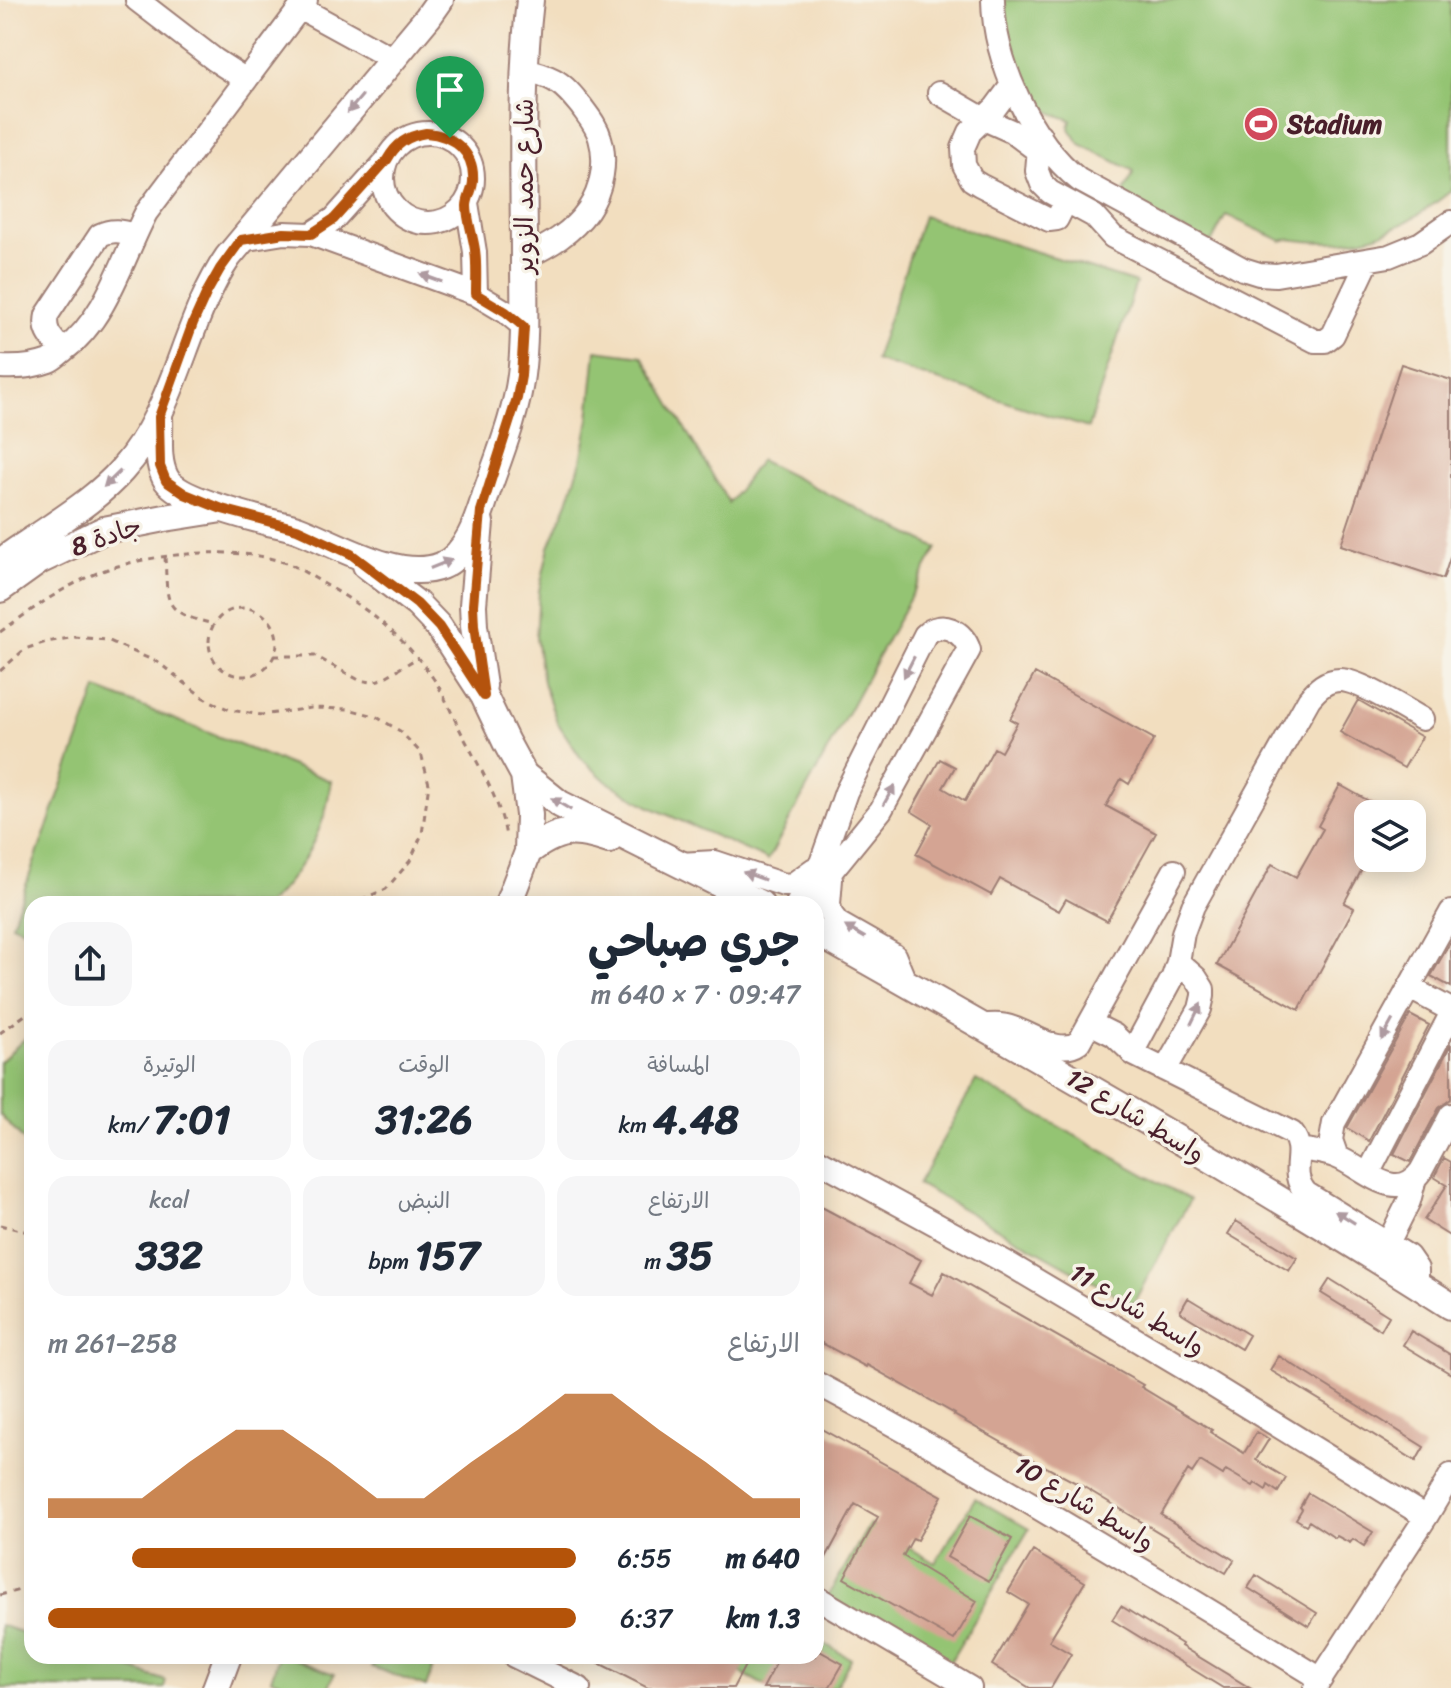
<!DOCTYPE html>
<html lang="ar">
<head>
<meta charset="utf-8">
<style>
  body { margin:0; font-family:Sriracha,"Playpen Sans Arabic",sans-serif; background:#f6f6f7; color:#1f2937; direction:rtl; height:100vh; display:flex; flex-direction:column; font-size:30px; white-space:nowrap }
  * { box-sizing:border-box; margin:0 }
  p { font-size:26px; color:#747a83 }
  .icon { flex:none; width:44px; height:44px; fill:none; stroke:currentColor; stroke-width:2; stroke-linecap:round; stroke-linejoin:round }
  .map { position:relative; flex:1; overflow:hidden; direction:ltr }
  .panel { position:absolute; left:24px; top:896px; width:800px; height:768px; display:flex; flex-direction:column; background:#fff; border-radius:24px; box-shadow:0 4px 20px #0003; direction:rtl }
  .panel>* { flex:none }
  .controls { position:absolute; left:1354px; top:800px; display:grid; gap:16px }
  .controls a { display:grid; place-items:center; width:72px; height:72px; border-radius:16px; background:#fff; box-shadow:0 4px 20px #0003; font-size:40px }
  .pin { position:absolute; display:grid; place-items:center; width:68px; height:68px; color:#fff; margin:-82px -34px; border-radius:50% 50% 50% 0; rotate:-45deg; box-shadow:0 0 8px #0007 }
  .pin .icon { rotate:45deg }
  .round { display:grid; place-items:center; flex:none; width:84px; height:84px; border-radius:24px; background:#f6f6f7 }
  .summary { display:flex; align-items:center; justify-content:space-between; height:136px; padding:0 24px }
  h1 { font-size:44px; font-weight:700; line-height:60px }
  .stats { display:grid; grid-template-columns:repeat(3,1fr); gap:12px; height:136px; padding:8px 24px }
  .stats div { display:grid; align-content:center; border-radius:20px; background:#f6f6f7; text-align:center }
  .stats b { font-size:40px; font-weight:700 }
  .stats small { font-size:22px; font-weight:400 }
  .stats p { font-size:22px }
  .chart { height:224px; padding:16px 24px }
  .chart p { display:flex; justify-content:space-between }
  .chart svg { width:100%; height:144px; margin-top:8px; fill:#b45309; opacity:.7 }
  ul { padding:0 24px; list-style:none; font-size:26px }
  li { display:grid; grid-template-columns:128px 96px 1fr; align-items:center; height:60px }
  li i { height:20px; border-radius:10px; background:#b45309 }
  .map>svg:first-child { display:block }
  .green { fill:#94c473; stroke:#6f724f; stroke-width:2 }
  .building { fill:#d4a493 }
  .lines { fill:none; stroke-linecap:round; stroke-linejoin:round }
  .minor-casing { stroke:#9e7e75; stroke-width:26 }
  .major-casing { stroke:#9e7e75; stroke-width:30 }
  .path { stroke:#9e7e75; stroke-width:3; stroke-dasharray:6 6; stroke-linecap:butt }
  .minor { stroke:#fff; stroke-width:22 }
  .major { stroke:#fff; stroke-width:26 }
  .oneway { fill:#ae9aa0 }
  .route-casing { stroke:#fff; stroke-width:16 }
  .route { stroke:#b45309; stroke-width:10 }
  .labels { text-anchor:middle; stroke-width:7; stroke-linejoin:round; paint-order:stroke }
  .poi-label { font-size:26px; font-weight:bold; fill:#4a1f2b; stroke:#f7f3e8; text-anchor:start }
  .street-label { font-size:26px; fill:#4a1f2b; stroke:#f7f3e8 }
</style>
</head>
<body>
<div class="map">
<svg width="1451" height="1688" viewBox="0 0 1451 1688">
  <rect width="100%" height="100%" fill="#f7f3e8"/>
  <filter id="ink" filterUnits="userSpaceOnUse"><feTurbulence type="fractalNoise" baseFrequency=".0125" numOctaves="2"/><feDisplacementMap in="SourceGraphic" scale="16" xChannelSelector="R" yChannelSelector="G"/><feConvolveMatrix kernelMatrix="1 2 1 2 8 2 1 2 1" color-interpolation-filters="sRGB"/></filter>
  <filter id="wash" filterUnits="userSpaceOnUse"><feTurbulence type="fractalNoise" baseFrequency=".006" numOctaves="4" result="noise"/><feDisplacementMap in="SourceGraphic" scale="32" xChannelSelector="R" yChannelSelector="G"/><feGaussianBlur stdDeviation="1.8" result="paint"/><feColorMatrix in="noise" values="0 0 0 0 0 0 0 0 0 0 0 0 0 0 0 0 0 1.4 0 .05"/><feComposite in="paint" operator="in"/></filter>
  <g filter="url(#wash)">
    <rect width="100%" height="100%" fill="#f2debf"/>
    <path class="green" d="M1000 0H1451V191C1396 235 1359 249 1288 239L1282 241 1226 215 1211 243 1120 200 1134 171 1080 144 1069 127 1071 120C1064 117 1054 115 1048 110 1016 88 1007 35 1000 0Z
      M923 216 1136 283 1088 428 875 360Z
      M596 350 642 356 729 503 760 460 937 548 768 860 648 806 606 781 581 758 557 722 543 682 536 638 539 591 549 547 568 502 581 461 589 419Z
      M97 689 331 781C329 792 328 803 325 813 315 845 293 883 267 904H32V933L12 924Z
      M32 1032V1149L0 1115V1062Z
      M976 1080 1190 1200 1133 1304 918 1184Z
      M975 1498 1029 1529 947 1667 828 1596 870 1524 935 1563Z
      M0 1625 32 1636V1656H92L166 1681 164 1688H0Z
      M816 1639 851 1659 835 1688H769L711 1656H816Z
      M279 1656H287L334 1674 329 1688H296L271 1679Z
      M376 1656H421L435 1661 426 1687 372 1667Z"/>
    <g id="blocks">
      <path class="building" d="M1401 364 1451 380V555L1443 579 1341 545Z
        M1035 673 1154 739 1129 784 1121 779 1106 806 1156 833 1107 921 1066 899 1059 911 1000 879 991 895 916 854 932 824 911 811 940 759 955 767 943 788 965 801 994 748 1001 752 1017 723 1010 719Z
        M1358 700 1422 737 1404 768 1340 732Z
        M1340 785 1392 814H1368V858L1344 903 1354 908 1299 1010 1217 965 1272 864 1296 877 1323 829 1318 826Z
        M1451 941V987L1431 976Z
        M1410 1015 1429 1025 1369 1141 1347 1128Z
        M1451 1044V1099L1439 1108 1410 1162 1394 1154Z
        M1444 1158 1451 1162V1237L1424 1220 1447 1185 1434 1177Z
        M816 1204 921 1260 909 1283 932 1295 944 1272 1143 1385 1141 1387 1212 1430 1210 1432 1244 1453 1257 1432 1269 1439 1256 1460 1286 1478 1278 1492 1268 1485 1266 1490 1255 1483 1253 1486 1226 1470 1223 1475 1200 1461 1192 1473 1188 1470 1161 1515 1234 1560 1226 1573 1084 1487 1029 1458 954 1415 955 1414 867 1365 866 1367 816 1340Z
        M1236 1221 1297 1258 1289 1271 1228 1234Z
        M1330 1279 1389 1316 1381 1330 1321 1293Z
        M1188 1298 1249 1335 1241 1349 1180 1312Z
        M1411 1331 1451 1355V1374L1403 1345Z
        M1279 1356 1424 1447 1416 1461 1353 1422 1354 1421 1270 1370Z
        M816 1426 942 1496 917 1540 913 1538 903 1556 977 1601 954 1640 844 1578 878 1517 855 1504 816 1576Z
        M1308 1493 1373 1532 1364 1546 1353 1539 1350 1543 1337 1536 1335 1538 1309 1521 1306 1525 1296 1519 1302 1509 1300 1507Z
        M970 1516 1012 1539 989 1581 947 1557Z
        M1033 1551 1085 1582 1049 1641 1071 1654 1051 1688H1030L992 1665 1028 1604 1008 1592Z
        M1256 1575 1317 1613 1309 1626 1248 1588Z
        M1121 1606 1182 1644 1181 1646 1250 1688H1223L1112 1620Z
        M816 1649 843 1664 829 1688H763L780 1656H816Z
        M585 1656H750L733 1688H648Z"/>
    </g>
  </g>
  <g filter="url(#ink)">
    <use href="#blocks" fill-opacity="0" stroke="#9e7e75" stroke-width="2"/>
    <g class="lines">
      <g class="minor-casing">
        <path id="minor" d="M137 0 215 60 246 80
          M993 0C994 61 1031 142 1079 180L1243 269 1259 274 1276 275 1389 256 1421 243 1451 222
          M300 8 393 59
          M1012 85 995 108 970 132 963 148 964 165 972 180 980 185 1049 220 1057 219 1066 201
          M939 93 984 119 1011 131 1038 151
          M383 178a45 45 0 1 1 90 0a45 45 0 1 1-90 0Z
          M1040 135 1037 171 1042 184 1050 192 1094 216 1113 237 1315 341H1325L1333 335 1368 261
          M467 203 475 252 476 294
          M311 234 334 219 386 161
          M241 240 284 233 311 234 476 294 506 312 524 327
          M524 258C549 246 572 233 588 210 602 190 607 161 600 138 597 126 588 116 581 106 573 96 565 86 554 80 545 75 534 72 524 70
          M63 351C53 339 43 332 47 315L100 235C112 229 121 231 134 235
          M0 367C16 368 33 367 49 361 54 359 59 354 64 350 107 318 122 259 146 213L306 0
          M680 864 715 862 784 885 793 884 814 869
          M831 879 829 904 831 914 838 923 894 955 906 984
          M797 904 821 863 846 792 925 635C941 619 964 631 969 650L881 810 833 869 813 904
          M1410 988 1451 1010
          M1090 1023 1114 1035 1135 1055 1292 1133C1308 1153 1287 1171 1306 1193L1408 1256 1417 1269V1285
          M982 1026C993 1024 1003 1024 1013 1028 1033 1034 1059 1056 1079 1042L1174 871
          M1132 1053 1173 977 1178 962 1183 933 1193 906 1309 699C1317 689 1326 680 1340 680 1359 680 1404 709 1422 719
          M1165 1070 1200 1009 1203 996V989L1196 978 1178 962
          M1299 1149C1311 1151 1326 1152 1337 1157 1364 1168 1396 1205 1421 1171L1451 1115
          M1337 1157 1331 1140 1334 1123 1451 912
          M816 1159 1007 1263 1194 1374 1426 1517
          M1368 1174 1451 1014
          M1388 1243 1409 1201 1415 1178
          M816 1383C988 1474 1154 1577 1321 1679
          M816 1597 970 1688
          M514 1656 579 1688
          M1315 1688 1426 1517 1451 1475"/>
      </g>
      <g class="major-casing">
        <path id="major" d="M159 417C160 436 156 459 165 477 175 499 244 515 268 522 278 524 288 526 297 529 335 543 399 583 441 566 468 555 479 517 487 491 500 453 516 415 521 375 526 337 524 298 524 260 524 174 520 86 530 0
          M480 522 473 605 474 626 483 686
          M0 563C12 552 27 544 40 535 69 515 99 496 122 470 177 409 183 323 228 257L428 17 440 0
          M366 565 417 604 439 627 484 696 506 742 524 775 529 815 528 852 508 904
          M0 589 39 561 104 530 165 518 222 509
          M524 775 560 804 760 904
          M528 852C558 829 574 828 609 840
          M816 932C1030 1053 1244 1174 1451 1306
          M216 1688 228 1656"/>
      </g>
      <path class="path" d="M165 557C168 605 162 612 214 624
        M209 642a34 34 0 1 1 68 0a34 34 0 1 1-68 0Z
        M0 632C33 609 66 584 105 570 155 553 241 544 291 565 304 571 316 579 328 586 370 610 405 638 433 678 443 692 450 710 458 726 475 760 502 801 506 838
        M274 656H315L359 680 372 682 382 679 417 658
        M0 671 25 649 46 642 75 637 107 640 159 663 204 698 230 710 262 715 311 708 348 709 375 716 400 731 421 753 429 784 422 834 410 861 386 889 351 904
        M0 1033 32 1010
        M0 1225 32 1233
        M0 1595 32 1587"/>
      <use href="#minor" class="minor"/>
      <use href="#major" class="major"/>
    </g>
    <defs><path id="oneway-solid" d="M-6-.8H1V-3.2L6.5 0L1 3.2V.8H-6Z" transform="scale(2)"/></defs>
    <g class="oneway">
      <use href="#oneway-solid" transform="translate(355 104) rotate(130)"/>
      <use href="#oneway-solid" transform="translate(431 278) rotate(-160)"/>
      <use href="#oneway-solid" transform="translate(112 479) rotate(136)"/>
      <use href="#oneway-solid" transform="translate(441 564) rotate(-22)"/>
      <use href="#oneway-solid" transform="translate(909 667) rotate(117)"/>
      <use href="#oneway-solid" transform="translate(889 795) rotate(-61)"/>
      <use href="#oneway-solid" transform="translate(561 804) rotate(-149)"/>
      <use href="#oneway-solid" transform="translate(754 876) rotate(-160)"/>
      <use href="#oneway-solid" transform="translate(855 932) rotate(-150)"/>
      <use href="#oneway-solid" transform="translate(1196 1014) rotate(-64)"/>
      <use href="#oneway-solid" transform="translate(1387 1030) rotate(119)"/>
      <use href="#oneway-solid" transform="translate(1345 1217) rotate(-148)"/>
    </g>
  </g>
  <g class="lines" filter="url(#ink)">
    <g class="route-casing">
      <path id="route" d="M426 133C453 135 475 152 473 181 473 190 467 198 467 206 467 220 473 235 475 250 477 264 476 280 476 294L506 312 524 327 521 376 517 398 481 511 473 605 474 626 484 696 439 627 417 604 351 554 297 529 222 509 185 494 166 481 160 466 159 417 193 323 207 292 220 269 241 240 284 233 311 234 334 219 387 160C396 144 407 136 426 133Z"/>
    </g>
    <use href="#route" class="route"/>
  </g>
  <defs>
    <g id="stadium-disc" transform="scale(1.8)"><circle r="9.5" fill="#d1495b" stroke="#f7f3e8"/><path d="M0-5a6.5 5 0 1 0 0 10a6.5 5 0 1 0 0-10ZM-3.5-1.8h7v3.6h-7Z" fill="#fff"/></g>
  </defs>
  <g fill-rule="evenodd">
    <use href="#stadium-disc" x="1261" y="124"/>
  </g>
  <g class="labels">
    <g class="poi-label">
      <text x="1287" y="133">Stadium</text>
    </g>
    <g class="street-label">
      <text transform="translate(524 186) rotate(-90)" y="9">شارع حمد الزوير</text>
      <text transform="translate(106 536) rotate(-19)" y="9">جادة 8</text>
      <text transform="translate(1136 1115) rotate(31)" y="9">واسط شارع 12</text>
      <text transform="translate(1138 1309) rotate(31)" y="9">واسط شارع 11</text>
      <text transform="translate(1085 1503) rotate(31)" y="9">واسط شارع 10</text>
    </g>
  </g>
</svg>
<div class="controls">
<a><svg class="icon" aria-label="layers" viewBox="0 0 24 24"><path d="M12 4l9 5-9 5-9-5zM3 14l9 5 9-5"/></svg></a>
</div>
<div class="pin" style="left:450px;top:138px;background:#1e9e55"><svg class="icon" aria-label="arrive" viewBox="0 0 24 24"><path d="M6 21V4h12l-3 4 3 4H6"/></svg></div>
<section class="panel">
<div class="summary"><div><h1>جري صباحي</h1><p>09:47 · 7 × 640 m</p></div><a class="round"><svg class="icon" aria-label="share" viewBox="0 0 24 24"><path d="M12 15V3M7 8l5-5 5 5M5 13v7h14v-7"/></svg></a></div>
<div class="stats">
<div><p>المسافة</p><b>4.48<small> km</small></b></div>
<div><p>الوقت</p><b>31:26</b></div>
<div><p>الوتيرة</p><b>7:01<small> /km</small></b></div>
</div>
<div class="stats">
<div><p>الارتفاع</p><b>35<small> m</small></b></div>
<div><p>النبض</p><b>157<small> bpm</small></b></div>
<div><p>kcal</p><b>332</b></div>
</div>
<div class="chart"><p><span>الارتفاع</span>258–261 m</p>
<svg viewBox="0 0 160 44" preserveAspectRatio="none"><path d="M0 44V38L10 38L20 38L30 27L40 17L50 17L60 27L70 38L80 38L90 27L100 17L110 6L120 6L130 17L140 27L150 38L160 38V44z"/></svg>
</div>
<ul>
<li><b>640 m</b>6:55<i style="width:84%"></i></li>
<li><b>1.3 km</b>6:37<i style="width:100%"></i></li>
</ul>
</section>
</div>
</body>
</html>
